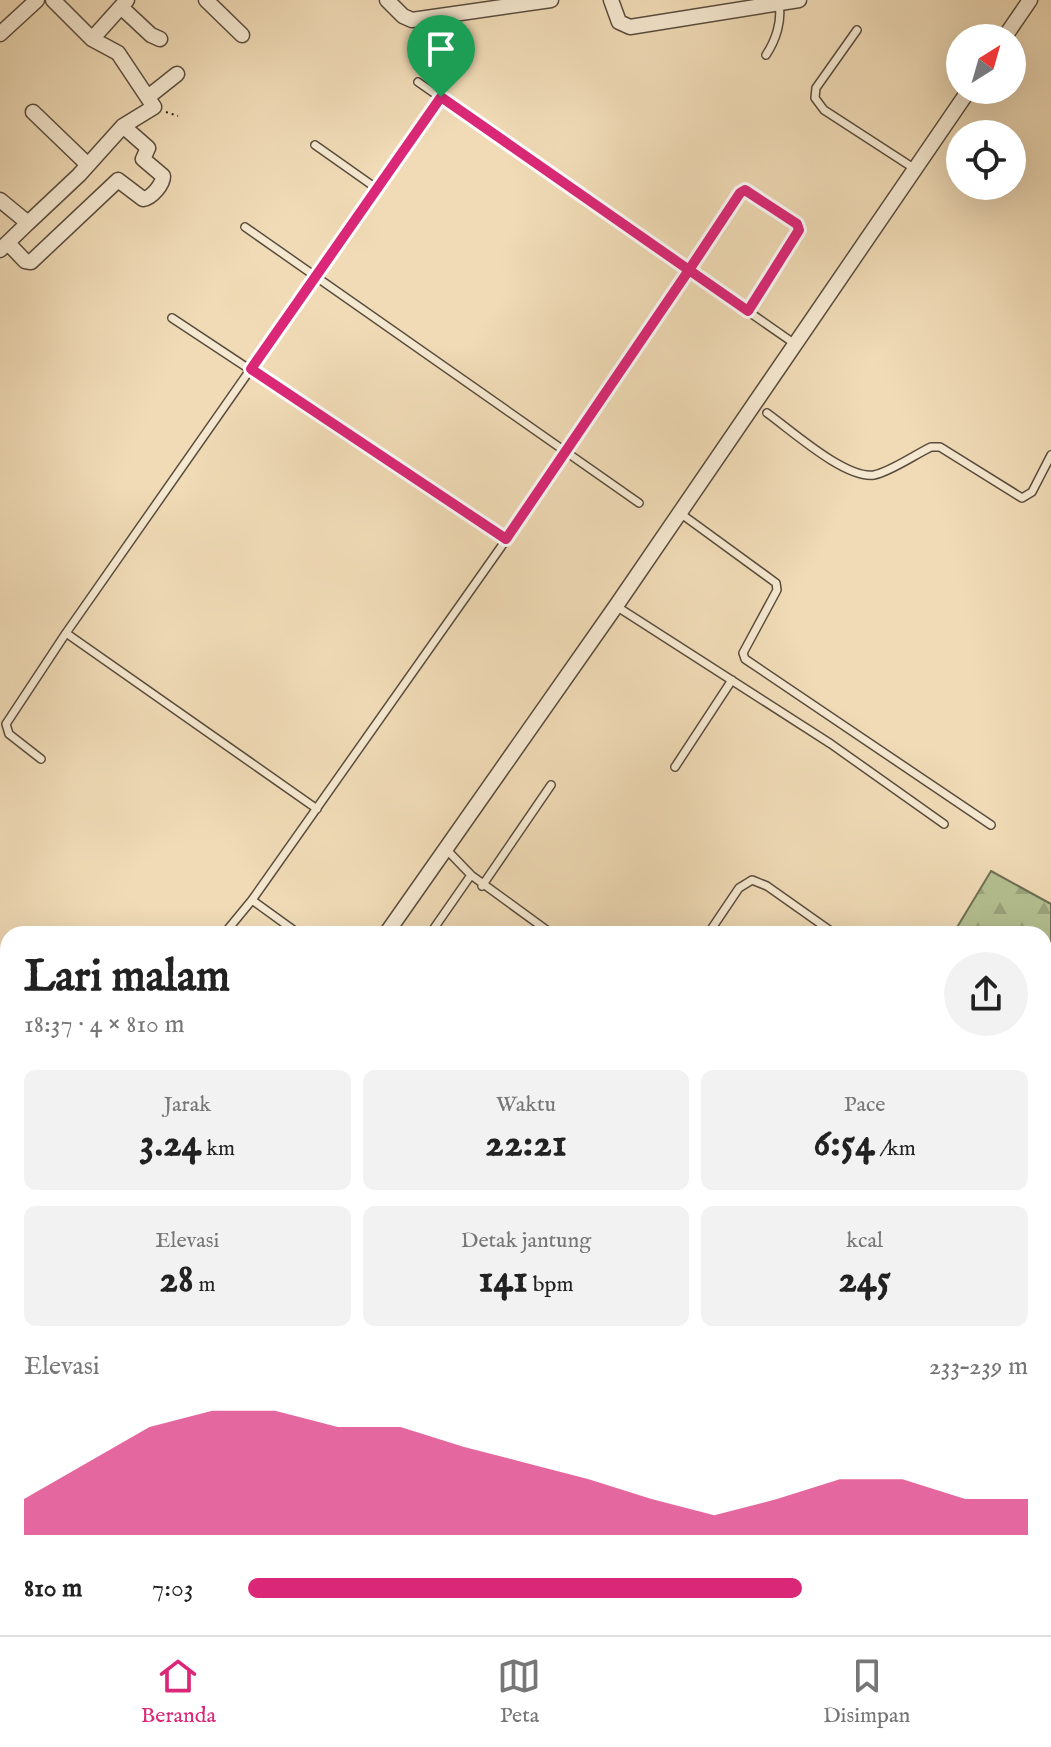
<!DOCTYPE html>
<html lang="id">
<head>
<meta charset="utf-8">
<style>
  body { margin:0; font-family:"IM FELL English",serif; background:#f2f2f2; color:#222; height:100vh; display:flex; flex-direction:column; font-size:30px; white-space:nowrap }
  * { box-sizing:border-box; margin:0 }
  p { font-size:26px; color:#767676 }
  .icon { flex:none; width:44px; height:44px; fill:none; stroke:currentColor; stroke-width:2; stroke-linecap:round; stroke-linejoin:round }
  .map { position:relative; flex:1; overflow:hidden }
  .drawer { position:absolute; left:0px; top:926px; width:1052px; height:710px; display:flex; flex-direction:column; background:#fff; border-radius:24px 24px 0 0; box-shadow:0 8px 32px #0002 }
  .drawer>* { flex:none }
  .needle { width:52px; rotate:37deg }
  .fabs { position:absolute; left:946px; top:24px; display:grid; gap:16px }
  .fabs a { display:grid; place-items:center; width:80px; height:80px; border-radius:50%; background:#fff; box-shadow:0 8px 32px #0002; font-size:40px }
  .pin { position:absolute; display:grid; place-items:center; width:68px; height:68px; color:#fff; margin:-82px -34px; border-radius:50% 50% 50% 0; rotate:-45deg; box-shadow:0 0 8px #0007 }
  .pin .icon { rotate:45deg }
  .round { display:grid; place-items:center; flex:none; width:84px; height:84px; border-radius:42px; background:#f2f2f2 }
  .head { display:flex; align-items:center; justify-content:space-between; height:136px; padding:0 24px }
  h1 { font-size:44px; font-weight:700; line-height:60px }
  .figures { display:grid; grid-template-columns:repeat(3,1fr); gap:12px; height:136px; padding:8px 24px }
  .figures div { display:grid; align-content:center; border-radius:12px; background:#f2f2f2; text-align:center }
  .figures b { font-size:40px; font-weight:700 }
  .figures small { font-size:22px; font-weight:400 }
  .figures p { font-size:22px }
  .chart { height:224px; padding:16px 24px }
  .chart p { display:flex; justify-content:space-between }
  .chart svg { width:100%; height:144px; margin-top:8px; fill:#db2777; opacity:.7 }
  ul { padding:0 24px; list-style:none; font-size:26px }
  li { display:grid; grid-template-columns:128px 96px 1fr; align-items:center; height:60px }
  li i { height:20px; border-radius:10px; background:#db2777 }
  .menu { display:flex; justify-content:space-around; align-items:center; height:112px; border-top:2px solid #e0e0e0; background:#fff; font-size:22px; color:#767676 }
  .menu a { display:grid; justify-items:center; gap:4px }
  .menu .selected { color:#db2777 }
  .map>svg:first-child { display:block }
  .forest { fill:url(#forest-firs); stroke:#6e7054; stroke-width:2 }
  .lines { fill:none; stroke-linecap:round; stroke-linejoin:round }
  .lane-casing { stroke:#5a4d3e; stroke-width:10 }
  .street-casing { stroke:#5a4d3e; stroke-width:17 }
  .path { stroke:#281e16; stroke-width:2; stroke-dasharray:2 4; stroke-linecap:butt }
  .lane { stroke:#f5e8d0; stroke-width:7 }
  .street { stroke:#f5e8d0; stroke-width:14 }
  .route-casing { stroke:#fff; stroke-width:16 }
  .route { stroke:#db2777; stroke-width:10 }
</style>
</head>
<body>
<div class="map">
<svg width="1051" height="1635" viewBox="0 0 1051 1635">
  <defs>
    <pattern id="forest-firs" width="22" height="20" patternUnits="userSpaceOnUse" patternTransform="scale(2)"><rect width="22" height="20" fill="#b5c192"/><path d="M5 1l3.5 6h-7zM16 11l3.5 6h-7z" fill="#9ca57d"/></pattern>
  </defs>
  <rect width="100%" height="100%" fill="#f0dbb6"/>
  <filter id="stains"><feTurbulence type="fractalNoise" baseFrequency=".0025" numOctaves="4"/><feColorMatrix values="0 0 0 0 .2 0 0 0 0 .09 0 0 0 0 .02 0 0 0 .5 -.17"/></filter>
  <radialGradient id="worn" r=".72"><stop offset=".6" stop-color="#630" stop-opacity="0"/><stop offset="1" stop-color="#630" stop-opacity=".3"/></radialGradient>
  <path class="forest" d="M991 871 1051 904V1044L1044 1038V934H953Z"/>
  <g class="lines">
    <g class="lane-casing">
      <path id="lane" d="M857 30 816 88 815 98 824 110 915 169
        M766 55C776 40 782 21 779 4
        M418 82 795 344
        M315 145 376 188
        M245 227 639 503
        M172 318 506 539
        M767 413C791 430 845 479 874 475 890 472 916 454 931 447H940L1022 498 1032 492 1051 455
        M680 513 776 583 777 590 743 653 745 659 991 825
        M616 606 831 744 944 824
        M41 759 9 734 6 724 66 633
        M675 767 732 680
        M317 809 66 633 441 97
        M446 849 471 875
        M482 886 551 785
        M252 900 299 934
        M224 934 252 900 501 547 740 193 745 190 797 224 799 230 748 311
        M430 934 471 875 552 934
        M708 934 739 888 752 880 767 886 835 934
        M0 1238 8 1229
        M542 1628 545 1635"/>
    </g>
    <g class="street-casing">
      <path id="street" d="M206 0 242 35
        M387 0 403 16 412 20 551 0
        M611 0 619 22 630 27 799 0
        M121 7 151 35 160 39
        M0 34 37 0
        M1004 38 1030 0
        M92 39 127 0
        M148 97 177 74
        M33 112 88 165
        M0 200 28 223 0 250
        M28 223 79 175 123 126 154 107 118 53 92 39 53 0
        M8 243 25 261 31 262 118 180 143 199C152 198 163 184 163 176L143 159 148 148 123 126
        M386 934 616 606 969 90
        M1044 1073 1051 1077
        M1044 1111 1051 1100
        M1044 1129 1051 1128
        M0 1178 8 1184
        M1044 1242 1051 1235
        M1044 1275 1051 1279
        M0 1363 8 1354
        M1044 1379 1051 1384
        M0 1440 8 1429
        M1044 1453 1051 1446
        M1044 1563 1051 1555
        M46 1628 47 1635
        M119 1628 120 1635
        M225 1628 235 1635
        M259 1628 262 1635
        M321 1628 323 1635
        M771 1628 779 1635
        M941 1628 948 1635
        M0 1629 8 1628
        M607 1634 634 1628"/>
    </g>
    <path class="path" d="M166 112 178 116"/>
    <use href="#lane" class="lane"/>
    <use href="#street" class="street"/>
  </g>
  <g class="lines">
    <g class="route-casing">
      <path id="route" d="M441 97 251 369 506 539 689 270 748 311 799 230 797 224 745 190 740 193 689 270 441 97"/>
    </g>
    <use href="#route" class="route"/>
  </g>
  <rect width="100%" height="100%" filter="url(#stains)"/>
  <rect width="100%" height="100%" fill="url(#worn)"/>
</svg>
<div class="fabs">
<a><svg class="needle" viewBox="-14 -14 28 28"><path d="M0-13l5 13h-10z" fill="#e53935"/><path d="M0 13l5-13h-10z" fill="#767676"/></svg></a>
<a><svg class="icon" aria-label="locate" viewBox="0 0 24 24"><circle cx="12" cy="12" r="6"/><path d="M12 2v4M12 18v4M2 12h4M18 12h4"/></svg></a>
</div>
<div class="pin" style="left:441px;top:97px;background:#1e9e55"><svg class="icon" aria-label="arrive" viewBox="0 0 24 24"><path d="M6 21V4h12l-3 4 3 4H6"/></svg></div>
<section class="drawer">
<div class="head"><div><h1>Lari malam</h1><p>18:37 · 4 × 810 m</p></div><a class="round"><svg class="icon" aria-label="share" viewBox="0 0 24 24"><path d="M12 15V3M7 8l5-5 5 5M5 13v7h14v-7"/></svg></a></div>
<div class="figures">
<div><p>Jarak</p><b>3.24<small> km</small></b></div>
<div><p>Waktu</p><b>22:21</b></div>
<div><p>Pace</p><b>6:54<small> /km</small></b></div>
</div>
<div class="figures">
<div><p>Elevasi</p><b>28<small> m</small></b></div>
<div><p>Detak jantung</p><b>141<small> bpm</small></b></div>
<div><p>kcal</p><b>245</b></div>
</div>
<div class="chart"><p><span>Elevasi</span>233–239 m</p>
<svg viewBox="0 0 160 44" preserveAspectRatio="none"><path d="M0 44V33L10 22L20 11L30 6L40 6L50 11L60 11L70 17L80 22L90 27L100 33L110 38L120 33L130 27L140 27L150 33L160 33V44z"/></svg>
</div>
<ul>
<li><b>810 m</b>7:03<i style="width:71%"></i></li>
</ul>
</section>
</div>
<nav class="menu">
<a class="selected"><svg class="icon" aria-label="home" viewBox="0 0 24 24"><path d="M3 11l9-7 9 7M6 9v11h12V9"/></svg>Beranda</a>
<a><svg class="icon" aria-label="map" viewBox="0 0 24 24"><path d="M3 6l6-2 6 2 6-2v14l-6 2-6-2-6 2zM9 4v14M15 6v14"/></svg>Peta</a>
<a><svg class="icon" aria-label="saved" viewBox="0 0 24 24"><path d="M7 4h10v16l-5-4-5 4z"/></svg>Disimpan</a>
</nav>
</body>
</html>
